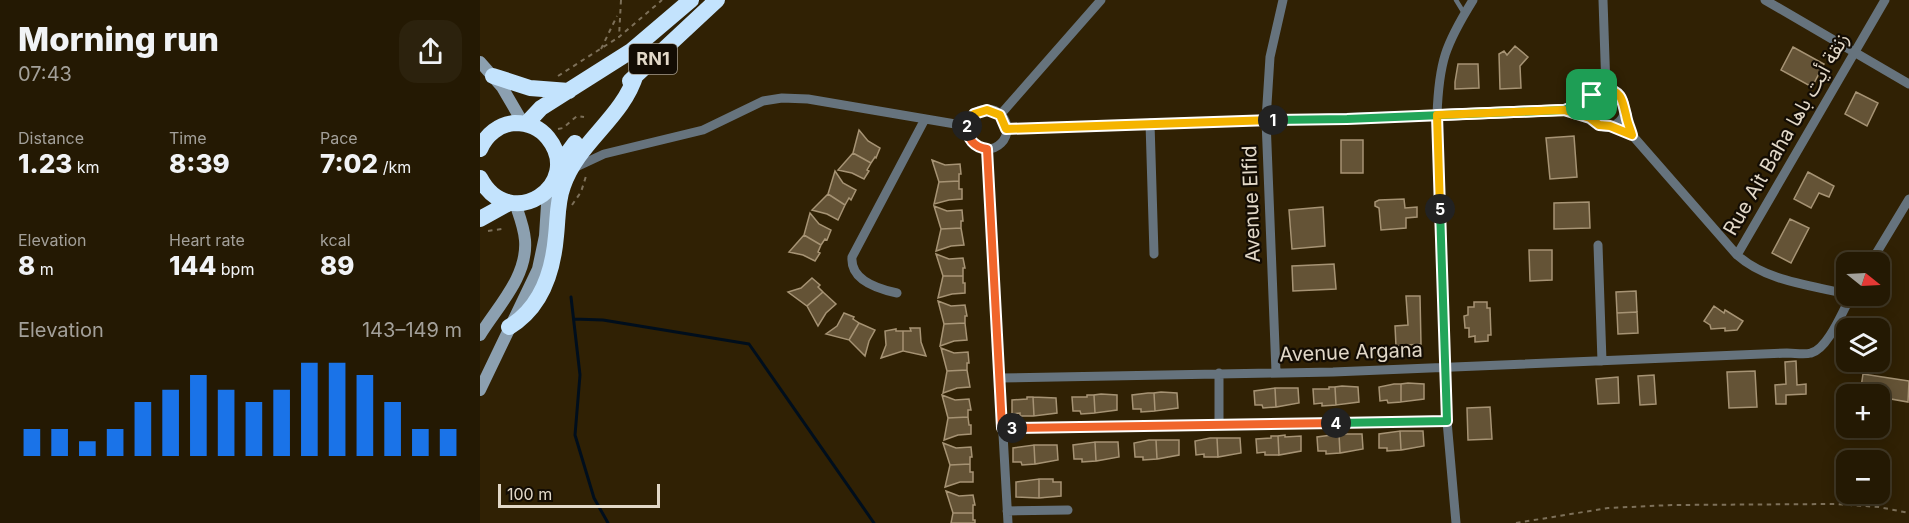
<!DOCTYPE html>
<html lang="en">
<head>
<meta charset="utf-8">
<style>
  body { margin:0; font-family:Inter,"Noto Sans Arabic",sans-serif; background:#2c220d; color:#f1f3f6; height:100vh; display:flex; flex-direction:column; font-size:22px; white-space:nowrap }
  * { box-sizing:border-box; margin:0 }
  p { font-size:20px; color:#a3a09a }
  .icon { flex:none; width:33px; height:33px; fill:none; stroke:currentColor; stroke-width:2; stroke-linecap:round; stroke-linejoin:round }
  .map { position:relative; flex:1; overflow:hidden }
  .details { display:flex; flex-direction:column; background:#241903; width:480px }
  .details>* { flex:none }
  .needle { width:39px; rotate:108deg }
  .controls { position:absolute; left:1356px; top:252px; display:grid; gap:12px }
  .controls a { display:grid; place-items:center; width:54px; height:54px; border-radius:12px; background:#241903; box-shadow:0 3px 15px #0003,0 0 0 2px #413825; font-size:30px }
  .scale { position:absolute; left:18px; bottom:15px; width:162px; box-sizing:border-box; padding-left:6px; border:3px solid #e2d8c8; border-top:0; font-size:16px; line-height:21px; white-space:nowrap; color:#e2d8c8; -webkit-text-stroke:4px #130c03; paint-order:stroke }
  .pin { position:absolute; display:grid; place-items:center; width:51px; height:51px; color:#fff; margin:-26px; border-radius:12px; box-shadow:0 3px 9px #0006 }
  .km { position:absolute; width:30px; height:30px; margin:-15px; border-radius:50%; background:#222; color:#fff; font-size:16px; line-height:30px; text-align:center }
  .round { display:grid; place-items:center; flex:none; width:63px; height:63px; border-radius:18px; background:#2c220d }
  .head { display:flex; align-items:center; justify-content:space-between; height:102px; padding:0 18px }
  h1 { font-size:33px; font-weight:800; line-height:45px }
  .stats { display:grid; grid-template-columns:repeat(3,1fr); gap:9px; height:102px; padding:6px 18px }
  .stats div { display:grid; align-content:center }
  .stats b { font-size:26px; font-weight:800 }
  .stats small { font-size:16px; font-weight:400 }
  .stats p { font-size:16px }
  .chart { height:168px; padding:12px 18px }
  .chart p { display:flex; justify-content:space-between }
  .chart svg { width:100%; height:108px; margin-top:6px; stroke:#1a73e8; stroke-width:6 }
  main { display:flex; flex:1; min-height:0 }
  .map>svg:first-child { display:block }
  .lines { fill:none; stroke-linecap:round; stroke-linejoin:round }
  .stream { stroke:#000e1c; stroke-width:3 }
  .building { fill:#645336; stroke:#a69374; stroke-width:1.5 }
  .path { stroke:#7d7059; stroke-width:2; stroke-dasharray:4.5 4.5; stroke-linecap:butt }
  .lane { stroke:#66737d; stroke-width:4.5 }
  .street { stroke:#66737d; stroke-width:9 }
  .secondary { stroke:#8ca0b0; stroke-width:12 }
  .highway { stroke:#c3e3fd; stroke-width:16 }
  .split-1-casing { stroke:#fff; stroke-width:12 }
  .split-2-casing { stroke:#fff; stroke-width:12 }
  .split-3-casing { stroke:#fff; stroke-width:12 }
  .split-4-casing { stroke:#fff; stroke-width:12 }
  .split-5-casing { stroke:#fff; stroke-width:12 }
  .split-6-casing { stroke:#fff; stroke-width:12 }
  .split-1 { stroke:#22a559; stroke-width:8 }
  .split-2 { stroke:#f5b400; stroke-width:8 }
  .split-3 { stroke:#f0652b; stroke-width:8 }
  .split-4 { stroke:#f0652b; stroke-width:8 }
  .split-5 { stroke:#22a559; stroke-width:8 }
  .split-6 { stroke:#f5b400; stroke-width:8 }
  .labels { text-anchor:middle; stroke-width:4.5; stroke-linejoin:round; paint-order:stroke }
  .shield { fill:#130c03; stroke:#a49b8d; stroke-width:1.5 }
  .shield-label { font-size:18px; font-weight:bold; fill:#e2d8c8 }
  .street-label { font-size:20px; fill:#e2d8c8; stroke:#130c03 }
</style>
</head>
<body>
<main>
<section class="details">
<div class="head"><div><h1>Morning run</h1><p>07:43</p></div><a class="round"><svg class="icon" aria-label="share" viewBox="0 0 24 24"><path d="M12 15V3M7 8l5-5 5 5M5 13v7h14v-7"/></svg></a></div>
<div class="stats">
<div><p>Distance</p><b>1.23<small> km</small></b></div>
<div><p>Time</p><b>8:39</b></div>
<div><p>Pace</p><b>7:02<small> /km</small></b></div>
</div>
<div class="stats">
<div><p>Elevation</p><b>8<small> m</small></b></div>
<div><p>Heart rate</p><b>144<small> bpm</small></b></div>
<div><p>kcal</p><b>89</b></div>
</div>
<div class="chart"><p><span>Elevation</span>143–149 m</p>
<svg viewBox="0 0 160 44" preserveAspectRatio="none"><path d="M5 44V33M15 44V33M25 44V38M35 44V33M45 44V22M55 44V17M65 44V11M75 44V17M85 44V22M95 44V17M105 44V6M115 44V6M125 44V11M135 44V22M145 44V33M155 44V33"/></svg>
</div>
</section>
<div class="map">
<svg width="1429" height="523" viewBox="0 0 1429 523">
  <rect width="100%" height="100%" fill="#302104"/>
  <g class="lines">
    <path class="stream" d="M91 297 100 375 95 435 114 498 128 523
      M94 319 123 320 269 344 394 523"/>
  </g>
  <path class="building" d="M1035 46 1048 57 1040 66 1041 88 1020 89 1019 54 1024 51 1027 55Z
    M1313 47 1344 64 1332 87 1301 70Z
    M978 64H998L999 88 975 89V82Z
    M1376 92 1398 103 1387 126 1365 114Z
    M379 130 388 141 400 148 396 158 395 157 391 163 373 153Z
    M1094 136 1097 177 1070 179 1066 138Z
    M861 140H883V173H861Z
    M373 153 391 163 387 170 389 171 384 179 372 173 358 170Z
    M452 160 465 165 480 164 481 174H479V181L459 182Z
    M355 171 363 183 376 190 371 200 369 198 365 205 348 194Z
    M1328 172 1354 186 1349 197 1339 193 1331 208 1314 199Z
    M479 181V189H482V199L469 200 454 204 459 182Z
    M348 194 365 205 358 220 347 214 332 210Z
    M924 199 925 208 937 207V217L926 218V228L901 230 899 208 895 206V202L899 200Z
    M1109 202 1110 228 1074 229V203Z
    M454 206 467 211 482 210 483 221H481V228L461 229Z
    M843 207 845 246 812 249 809 210Z
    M330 213 339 224 351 230 347 240 345 239 341 245 324 235Z
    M1310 219 1329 228 1311 263 1292 253Z
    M481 228 484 245 471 246 456 251 461 229Z
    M324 235 341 245 338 252 340 253 335 261 323 255 309 252Z
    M1049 250H1072V280L1050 281Z
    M456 254 469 259 483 258 485 268H483V276H463Z
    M854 264 856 289 813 291 812 266Z
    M463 276H483V283H485V293L472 294 458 298Z
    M332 278 340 285 338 287 343 292 327 306 308 292 321 288Z
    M1156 291 1157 312 1137 313 1136 292Z
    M343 292 356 304 346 313 338 326 327 306Z
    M926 296H940L941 344 916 346 915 326 928 325Z
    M458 301 471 306 485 305 487 316H485V323L464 324Z
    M994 302H1007V308H1010L1011 335H1008V341L995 342V336L989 337V328H985L984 316 988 315V307H994Z
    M1234 306 1244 313 1245 310 1263 321 1257 330 1245 331V328L1231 329 1230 325 1224 321Z
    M1157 312 1158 333 1138 334 1137 313Z
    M364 313 374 317 373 319 379 323 369 340 346 334 357 326Z
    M379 323 395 330 389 341 385 356 369 340Z
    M485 323 487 340 474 341 460 346 464 324Z
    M430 328H440L441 342 446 356 423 351V331H431Z
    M416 329V331H423V351L401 358 406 345 405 331Z
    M461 348 474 353 488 352 489 363H487V370L467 371Z
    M1316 361 1317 385 1326 384V394L1306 395V404H1296L1295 385 1306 384 1305 362Z
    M487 370 490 387 477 388 463 393 467 371Z
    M1275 371 1277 407 1249 408 1247 372Z
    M1383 374 1429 381 1428 402 1400 397V394H1380Z
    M1174 375 1176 404 1160 405 1158 376Z
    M1138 377 1139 403 1118 404 1116 379Z
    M928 383 944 384V399L921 402V384Z
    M914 384H921V402L908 403 907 400 900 401 899 387Z
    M862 386 878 387 879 402 856 405 855 387Z
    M849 387H855L856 405 842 406V403L834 404 833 389H849Z
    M795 388 796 407 783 408 782 405H775L774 391Z
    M795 388H818L819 403 796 407Z
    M681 392 697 393 698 408 675 411 674 393Z
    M668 393H674L675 411 661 412V409H653L652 395Z
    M621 394 637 395V410L615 413 614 395Z
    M462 395 475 400 489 399 491 410H488V417L468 418Z
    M607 395H614L615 413 601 414 600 411H593L592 397H607Z
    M547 397H553L554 416H540V413L532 414V400L547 399Z
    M553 397 576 398 577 413 554 416Z
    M1010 407 1012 439 988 440 987 408Z
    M488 417 489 425H491V434L478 435 464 440 468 418Z
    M920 431 921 450 907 451V448H899V434Z
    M920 431H943L944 446 921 450Z
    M859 434 860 453 846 454V451H838L837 437Z
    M859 434H882L883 449 860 453Z
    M805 435V437L821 436V451L799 455 798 436Z
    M791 436H798L799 455H785V452L777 453 776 439 791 438Z
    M730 438H737L738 457H724V454L716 455 715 441Z
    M737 438H760L761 453 738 457Z
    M669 440H676L677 459 663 460V457H655L654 443Z
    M676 440H699V455L677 459Z
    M615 442 616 461 602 462V459H594L593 445Z
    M615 442H638L639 457 616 461Z
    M463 443 476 448 491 447 492 457H490V464L470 465Z
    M554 445 555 464 542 465 541 462H533V448Z
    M554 445H577L578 460 555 464Z
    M490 464V472H493V482H480L465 487 470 465Z
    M559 479H573V482H581V496L559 498Z
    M559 479V498L536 497V482Z
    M466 491 479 496 493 495 495 505H493V513H473Z
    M473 513H493V520H495V523H471Z"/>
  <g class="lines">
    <path class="path" d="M141 0 139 37 182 0
      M121 49 137 16
      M78 76 139 37
      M78 129 83 128 97 116 104 117
      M92 205 101 192 107 173
      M8 231 22 229
      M1036 523 1128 508 1192 505 1355 504 1399 507 1429 513"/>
    <path class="lane" d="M976 0 984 13"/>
    <path class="street" d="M1123 0 1126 89
      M1285 0 1429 84
      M1107 108a19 19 0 1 1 38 0a19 19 0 1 1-38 0Z
      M487 129a20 20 0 1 1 40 0a20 20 0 1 1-40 0Z
      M1084 110 1110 118
      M1145 112 1152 135 1257 255C1286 281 1329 285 1366 294
      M520 115 621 0
      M670 123 674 254
      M526 128C578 128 629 124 681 123 815 119 950 116 1084 110L1110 100
      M507 149 528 523
      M94 168 124 154 223 130 283 101 302 98 328 99 487 126
      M1118 245 1122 361
      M1257 255 1405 0
      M1391 262 1429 199
      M417 293C398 289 370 280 372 257L445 119
      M796 372 786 120 790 57 803 0
      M739 373V425
      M519 378 853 372 1307 353C1315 353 1324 355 1331 353 1348 349 1363 310 1371 296
      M522 428 967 421
      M527 511 588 510
      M976 523 967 421 957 115C959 62 965 45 993 0"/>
    <path class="secondary" d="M0 62 22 87 43 123
      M0 335C18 306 48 276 45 240 44 227 39 215 35 203
      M0 390 58 269 65 236 68 189"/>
    <path class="highway" d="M13 76 50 88 89 91
      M150 81 237 0
      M46 124 61 108 151 51 211 0
      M0 149C6 135 19 124 35 123 48 123 60 128 68 138 105 184 30 235 0 178
      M78 166 95 143
      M0 219 29 203
      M29 327C61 308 73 271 76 236 78 219 77 202 83 186 98 142 143 118 156 74"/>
  </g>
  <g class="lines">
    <g class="split-1-casing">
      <path id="split-1" d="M793 120 867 119 1084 110 1110 100 1112 95"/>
    </g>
    <g class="split-2-casing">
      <path id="split-2" d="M487 126 494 114 507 110 520 115 526 129 793 120"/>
    </g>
    <g class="split-3-casing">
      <path id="split-3" d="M487 126C487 139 494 147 507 149L522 428H532"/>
    </g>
    <g class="split-4-casing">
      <path id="split-4" d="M532 428 856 423"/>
    </g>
    <g class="split-5-casing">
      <path id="split-5" d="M856 423 967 421 960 209"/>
    </g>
    <g class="split-6-casing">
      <path id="split-6" d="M960 209 957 115 1084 110 1110 118 1119 125 1130 126 1152 135C1150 128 1147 122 1146 115 1142 101 1143 92 1126 89L1112 95"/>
    </g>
    <use href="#split-1" class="split-1"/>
    <use href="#split-2" class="split-2"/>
    <use href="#split-3" class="split-3"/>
    <use href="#split-4" class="split-4"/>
    <use href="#split-5" class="split-5"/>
    <use href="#split-6" class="split-6"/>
  </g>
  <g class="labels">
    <rect class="shield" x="149" y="44" width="48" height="30" rx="4.5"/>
    <g class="shield-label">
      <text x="173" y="65">RN1</text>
    </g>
    <g class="street-label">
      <text transform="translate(1306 134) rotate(-60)" y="7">Rue Ait Baha زنقة أيت باها</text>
      <text transform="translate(771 204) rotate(-92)" y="7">Avenue Elfid</text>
      <text transform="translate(871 352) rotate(-2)" y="7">Avenue Argana</text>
    </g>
  </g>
</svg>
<div class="controls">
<a><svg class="needle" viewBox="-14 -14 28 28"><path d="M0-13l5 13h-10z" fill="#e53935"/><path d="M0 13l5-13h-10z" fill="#a3a09a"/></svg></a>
<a><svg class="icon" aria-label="layers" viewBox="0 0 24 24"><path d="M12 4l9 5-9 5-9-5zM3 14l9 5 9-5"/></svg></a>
<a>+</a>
<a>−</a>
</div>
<div class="scale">100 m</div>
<div class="pin" style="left:1112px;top:95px;background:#1e9e55"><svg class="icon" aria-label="arrive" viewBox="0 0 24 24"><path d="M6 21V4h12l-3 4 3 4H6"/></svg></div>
<b class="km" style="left:793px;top:120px">1</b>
<b class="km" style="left:487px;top:126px">2</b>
<b class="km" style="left:532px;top:428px">3</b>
<b class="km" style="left:856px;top:423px">4</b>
<b class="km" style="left:960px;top:209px">5</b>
</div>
</main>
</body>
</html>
